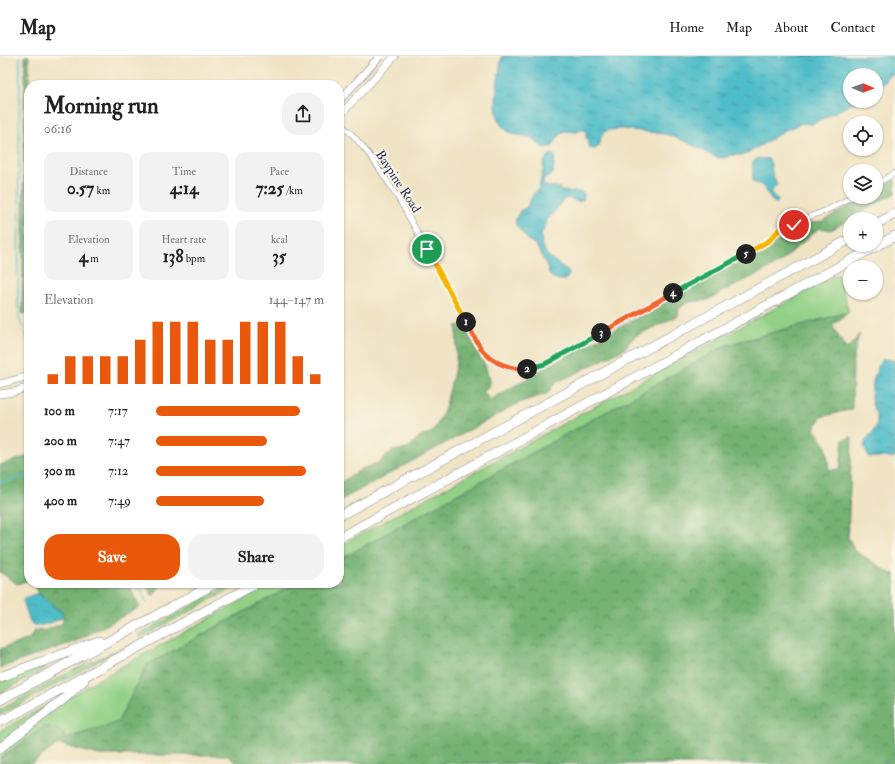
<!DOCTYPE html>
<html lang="en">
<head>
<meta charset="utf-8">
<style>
  body { margin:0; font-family:"IM FELL Double Pica",serif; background:#f2f2f2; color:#222; height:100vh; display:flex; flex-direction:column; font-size:15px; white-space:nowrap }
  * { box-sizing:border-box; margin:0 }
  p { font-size:13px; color:#767676 }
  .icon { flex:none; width:22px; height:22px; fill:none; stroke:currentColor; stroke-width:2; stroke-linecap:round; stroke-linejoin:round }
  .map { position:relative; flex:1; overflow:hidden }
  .side { position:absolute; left:24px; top:24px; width:320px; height:508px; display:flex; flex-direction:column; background:#fff; border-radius:16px; box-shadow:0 1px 3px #0004 }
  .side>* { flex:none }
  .needle { width:26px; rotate:91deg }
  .controls { position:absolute; left:843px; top:12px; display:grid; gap:8px }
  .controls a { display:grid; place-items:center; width:40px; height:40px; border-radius:50%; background:#fff; box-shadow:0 1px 3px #0004; font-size:20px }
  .pin { position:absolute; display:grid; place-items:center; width:34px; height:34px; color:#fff; margin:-17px; border:2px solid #fff; border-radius:50%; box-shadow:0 1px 4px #0007 }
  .km { position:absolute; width:20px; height:20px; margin:-10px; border-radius:50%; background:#222; color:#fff; font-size:11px; line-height:20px; text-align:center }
  .round { display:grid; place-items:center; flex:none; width:42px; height:42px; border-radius:16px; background:#f2f2f2 }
  .headline { display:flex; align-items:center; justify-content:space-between; height:68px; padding:0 20px }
  h1 { font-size:22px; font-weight:700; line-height:30px }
  .figures { display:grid; grid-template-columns:repeat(3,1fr); gap:6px; height:68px; padding:4px 20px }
  .figures div { display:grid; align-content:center; border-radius:10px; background:#f2f2f2; text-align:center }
  .figures b { font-size:17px; font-weight:700 }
  .figures small { font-size:11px; font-weight:400 }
  .figures p { font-size:11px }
  .chart { height:112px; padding:8px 20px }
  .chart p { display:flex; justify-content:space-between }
  .chart svg { width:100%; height:72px; margin-top:4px; stroke:#ea580c; stroke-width:6 }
  .cta { display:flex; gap:8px; margin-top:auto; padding:8px 20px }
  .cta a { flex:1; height:46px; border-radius:16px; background:#ea580c; color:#fff; font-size:16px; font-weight:700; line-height:46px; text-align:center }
  .cta a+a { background:#f2f2f2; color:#222 }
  ul { padding:0 20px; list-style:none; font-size:13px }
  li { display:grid; grid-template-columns:64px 48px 1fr; align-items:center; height:30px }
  li i { height:10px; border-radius:5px; background:#ea580c }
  header { display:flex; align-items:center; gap:24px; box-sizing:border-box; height:56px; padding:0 20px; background:#fff; border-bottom:1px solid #e0e0e0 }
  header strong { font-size:19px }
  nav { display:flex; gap:22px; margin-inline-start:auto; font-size:14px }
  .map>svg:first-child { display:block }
  .green { fill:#92d086; stroke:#568072 }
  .forest { fill:url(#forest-crowns); stroke:#487068 }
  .water { fill:url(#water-ripples); stroke:#367694 }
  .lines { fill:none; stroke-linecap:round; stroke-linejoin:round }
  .stream { stroke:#50bdc9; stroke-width:1.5 }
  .street-casing { stroke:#858990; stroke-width:6 }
  .secondary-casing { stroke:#858990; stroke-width:8 }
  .highway-casing { stroke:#858990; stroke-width:10 }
  .street { stroke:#fff; stroke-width:5 }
  .secondary { stroke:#fff; stroke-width:7 }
  .highway { stroke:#fff; stroke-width:9 }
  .split-1-casing { stroke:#fff; stroke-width:8 }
  .split-2-casing { stroke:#fff; stroke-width:8 }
  .split-3-casing { stroke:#fff; stroke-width:8 }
  .split-4-casing { stroke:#fff; stroke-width:8 }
  .split-5-casing { stroke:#fff; stroke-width:8 }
  .split-6-casing { stroke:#fff; stroke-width:8 }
  .split-1 { stroke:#f5b400; stroke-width:5 }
  .split-2 { stroke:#f0652b; stroke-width:5 }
  .split-3 { stroke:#22a559; stroke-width:5 }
  .split-4 { stroke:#f0652b; stroke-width:5 }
  .split-5 { stroke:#22a559; stroke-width:5 }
  .split-6 { stroke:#f5b400; stroke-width:5 }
  .labels { text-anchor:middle; stroke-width:4; stroke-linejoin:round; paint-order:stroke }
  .street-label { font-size:13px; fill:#1b2f5e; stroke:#fcf5e5 }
</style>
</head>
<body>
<header>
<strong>Map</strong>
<nav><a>Home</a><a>Map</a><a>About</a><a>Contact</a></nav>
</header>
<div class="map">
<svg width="895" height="708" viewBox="0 0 895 708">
  <defs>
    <pattern id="forest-crowns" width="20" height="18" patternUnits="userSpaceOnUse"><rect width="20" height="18" fill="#75b273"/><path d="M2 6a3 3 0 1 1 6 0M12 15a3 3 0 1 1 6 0" fill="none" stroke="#5f9162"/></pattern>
    <pattern id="water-ripples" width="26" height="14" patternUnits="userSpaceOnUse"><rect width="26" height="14" fill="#50bdc9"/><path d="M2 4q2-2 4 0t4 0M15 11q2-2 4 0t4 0" fill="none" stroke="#429aa6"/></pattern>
  </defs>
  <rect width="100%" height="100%" fill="#fcf5e5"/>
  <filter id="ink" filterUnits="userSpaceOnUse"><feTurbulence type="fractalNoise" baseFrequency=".025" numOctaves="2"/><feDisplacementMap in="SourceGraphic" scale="8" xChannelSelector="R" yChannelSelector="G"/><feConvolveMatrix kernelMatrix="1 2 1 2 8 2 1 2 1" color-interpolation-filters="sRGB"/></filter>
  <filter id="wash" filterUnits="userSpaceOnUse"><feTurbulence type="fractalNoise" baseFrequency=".012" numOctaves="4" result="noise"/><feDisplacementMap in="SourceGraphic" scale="16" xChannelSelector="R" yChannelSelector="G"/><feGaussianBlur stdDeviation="0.9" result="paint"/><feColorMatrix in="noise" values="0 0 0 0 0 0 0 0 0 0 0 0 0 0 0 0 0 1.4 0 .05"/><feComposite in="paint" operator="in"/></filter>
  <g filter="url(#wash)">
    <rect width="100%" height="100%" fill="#efe3c3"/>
    <path class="green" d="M838 218 849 256 727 289 339 504V490Z
      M233 527H242L140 582 138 579Z
      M273 527H297L147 609 118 666 65 684 21 687 0 702V697L70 641 92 627Z
      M128 589 0 659V654L72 615Z
      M45 610 46 612 0 637V625L2 626Z
      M70 636 0 689V675Z"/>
    <path class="forest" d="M25 0H29L28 257 22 258Z
      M895 123V137L831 174 819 172 779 207 707 244 689 246 679 252 678 260 635 280 624 293 554 328 548 337 521 346 339 445V425L341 426 362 413 378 407 392 395 407 393 420 380 433 376 445 353 456 307 457 269 464 271 486 311 490 330 484 336 490 344 547 311 811 167 821 166 864 141H876V134Z
      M849 256 832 269 846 293 855 285 859 278 853 304 852 353 821 361 814 373 826 390 829 414 840 413 843 384 852 381 848 481 854 494 890 517 895 518V708H238L226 699H99L58 688 31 708H0V702L45 670 55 672 63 677 65 683 118 666 147 609 297 527H339V504L727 289Z
      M29 400V524L17 528 0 516V409Z
      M34 527H131L129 530 140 551 76 585 0 612V593L29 583 34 575 47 574 63 567V560L62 557 39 538Z
      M144 527H162L153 540Z"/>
    <path class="water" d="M502 0H895V18H892L887 21 886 25 876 31V19H850V45H857L818 65 810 69 807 67 804 68 802 67 783 75 781 77 748 97 744 99H729V101C716 103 711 100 701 93 697 91 693 90 689 87L666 78 622 73 608 74 604 76 601 81 599 90 595 93 590 92 588 90V84L586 82V74H578V76L563 75V77H560V80H558L553 90C541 95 539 88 532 81 522 80 510 79 503 71 490 56 499 19 502 0Z
      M553 98 555 100 553 118 549 121 544 123 543 129C549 132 554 129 560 132V135L582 136 584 138 583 144 579 146 569 142 564 143 552 159 547 164 546 169 541 179 542 186 541 188 547 199 553 204 569 216V218L566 224H559L552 221 549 218 548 212 536 189 528 184 516 169V162L520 155 527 151 533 139 539 132 544 110 543 109C545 104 547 99 553 98Z
      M758 102C761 103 766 102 768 103 772 106 771 113 772 116 773 121 776 124 777 129 773 132 771 134 772 139L778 143 777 147H775C765 141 771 131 754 126L753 124V106Z
      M887 303 895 305V401H869C856 380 876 382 877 366 878 359 874 355 872 348 869 337 875 313 882 304Z
      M35 538H39L62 557 63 560 62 562C55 565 36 574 31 567 28 562 25 550 23 544L25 542Z"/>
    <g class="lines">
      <path class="stream" d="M20 0 18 245 19 262 29 286
        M0 426 29 420
        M138 527 147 547"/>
    </g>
  </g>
  <g filter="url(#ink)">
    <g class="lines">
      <g class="street-casing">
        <path id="street" d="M339 68C349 73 356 83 363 91 389 123 408 159 427 194 445 226 463 259 480 291 496 313 520 318 545 308L770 185 783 169H794L809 161 827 154 852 141
          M876 128 895 117"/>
      </g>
      <g class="secondary-casing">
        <path id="secondary" d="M339 45 380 0
          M339 60 395 0
          M0 328 29 320
          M0 338 14 336 29 331"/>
      </g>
      <g class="highway-casing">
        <path id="highway" d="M876 168 895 158
          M339 460 850 183
          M339 482 895 180
          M0 621 99 585
          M0 644 216 527
          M0 666 257 527
          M0 692 65 642 84 624"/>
      </g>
      <use href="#street" class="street"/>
      <use href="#secondary" class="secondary"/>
      <use href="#highway" class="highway"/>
    </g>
  </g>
  <g class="lines" filter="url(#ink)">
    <g class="split-1-casing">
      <path id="split-1" d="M427 193 466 266"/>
    </g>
    <g class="split-2-casing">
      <path id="split-2" d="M466 266C472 275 476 287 484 296 495 308 511 313 527 313"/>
    </g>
    <g class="split-3-casing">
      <path id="split-3" d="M527 313 530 312 545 308 601 277"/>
    </g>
    <g class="split-4-casing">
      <path id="split-4" d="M601 277 673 237"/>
    </g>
    <g class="split-5-casing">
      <path id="split-5" d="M673 237 746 198"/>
    </g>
    <g class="split-6-casing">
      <path id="split-6" d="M746 198 770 184 783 169H794"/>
    </g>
    <use href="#split-1" class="split-1"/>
    <use href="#split-2" class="split-2"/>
    <use href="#split-3" class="split-3"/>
    <use href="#split-4" class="split-4"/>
    <use href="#split-5" class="split-5"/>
    <use href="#split-6" class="split-6"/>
  </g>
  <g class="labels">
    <g class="street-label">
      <text transform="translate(399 125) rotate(57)" y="5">Baypine Road</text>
    </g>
  </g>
</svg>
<div class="controls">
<a><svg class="needle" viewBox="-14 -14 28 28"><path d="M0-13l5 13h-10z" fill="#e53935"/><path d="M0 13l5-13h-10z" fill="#767676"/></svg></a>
<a><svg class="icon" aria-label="locate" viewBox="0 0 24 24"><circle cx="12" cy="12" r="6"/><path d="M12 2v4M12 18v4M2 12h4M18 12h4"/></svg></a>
<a><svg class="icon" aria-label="layers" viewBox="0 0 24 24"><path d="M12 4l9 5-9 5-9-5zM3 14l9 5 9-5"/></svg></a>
<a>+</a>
<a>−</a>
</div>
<div class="pin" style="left:427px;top:193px;background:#1e9e55"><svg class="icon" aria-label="arrive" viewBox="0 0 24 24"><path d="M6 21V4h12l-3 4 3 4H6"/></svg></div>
<div class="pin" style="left:794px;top:169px;background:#d93025"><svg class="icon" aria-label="check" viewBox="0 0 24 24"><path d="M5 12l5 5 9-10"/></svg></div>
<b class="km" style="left:466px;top:266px">1</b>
<b class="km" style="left:527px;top:313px">2</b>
<b class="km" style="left:601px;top:277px">3</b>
<b class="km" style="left:673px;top:237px">4</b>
<b class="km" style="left:746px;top:198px">5</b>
<section class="side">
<div class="headline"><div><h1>Morning run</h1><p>06:16</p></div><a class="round"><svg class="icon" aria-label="share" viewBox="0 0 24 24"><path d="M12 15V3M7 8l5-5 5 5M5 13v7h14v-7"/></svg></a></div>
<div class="figures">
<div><p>Distance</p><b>0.57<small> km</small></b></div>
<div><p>Time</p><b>4:14</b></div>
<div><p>Pace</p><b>7:25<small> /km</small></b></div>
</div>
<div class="figures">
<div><p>Elevation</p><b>4<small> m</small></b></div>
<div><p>Heart rate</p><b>138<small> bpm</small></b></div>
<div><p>kcal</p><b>35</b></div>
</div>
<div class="chart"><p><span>Elevation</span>144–147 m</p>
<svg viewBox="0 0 160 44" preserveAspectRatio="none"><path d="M5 44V38M15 44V27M25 44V27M35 44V27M45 44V27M55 44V17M65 44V6M75 44V6M85 44V6M95 44V17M105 44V17M115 44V6M125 44V6M135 44V6M145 44V27M155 44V38"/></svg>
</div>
<ul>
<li><b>100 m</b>7:17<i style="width:86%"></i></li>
<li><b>200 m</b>7:47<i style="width:66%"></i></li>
<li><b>300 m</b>7:12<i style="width:89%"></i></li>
<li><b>400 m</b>7:49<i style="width:64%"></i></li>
</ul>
<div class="cta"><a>Save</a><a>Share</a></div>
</section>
</div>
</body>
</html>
